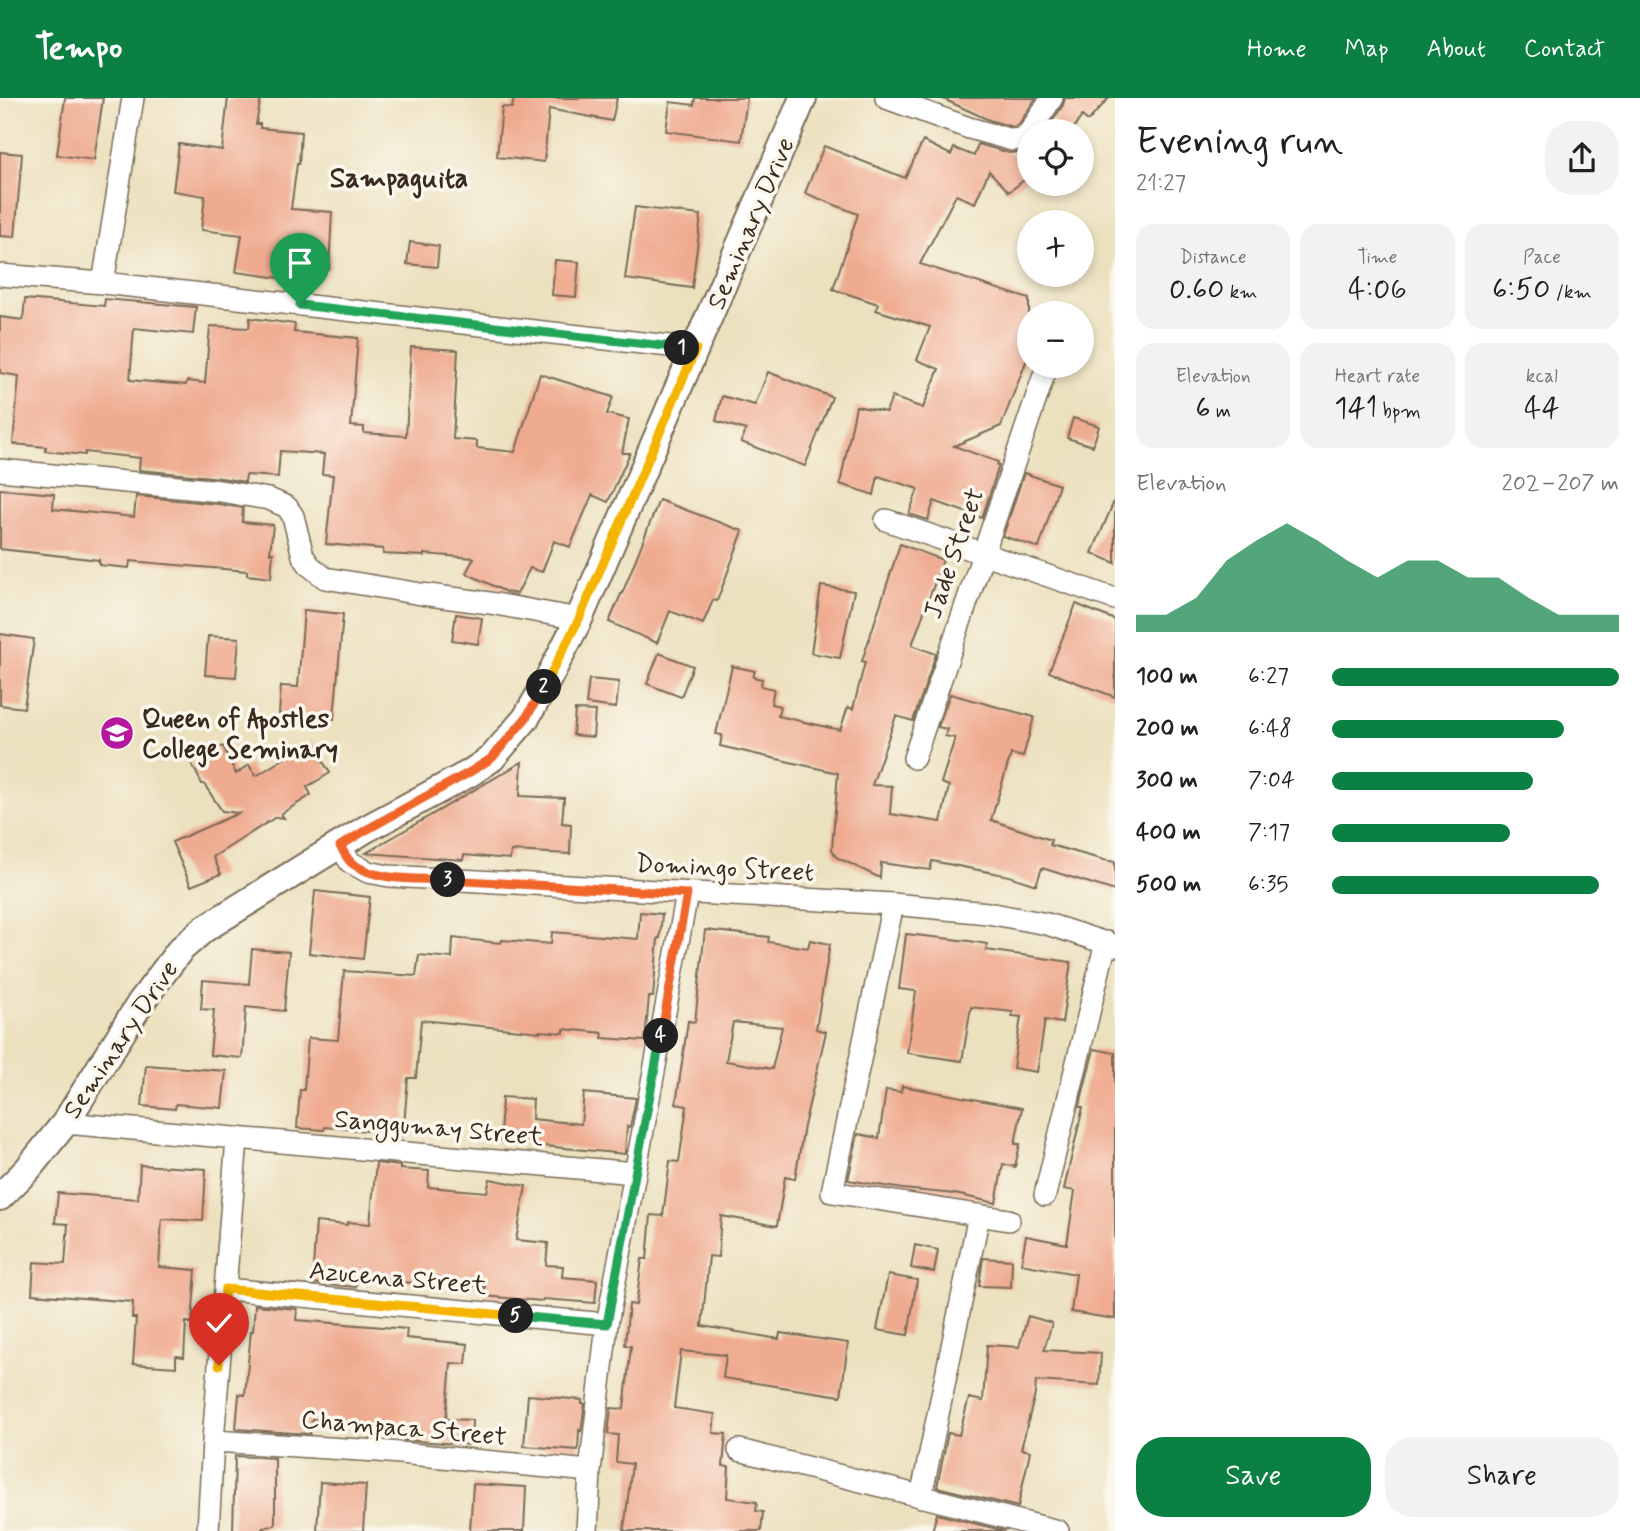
<!DOCTYPE html>
<html lang="en">
<head>
<meta charset="utf-8">
<style>
  body { margin:0; font-family:Mynerve,sans-serif; background:#f2f2f2; color:#202124; height:100vh; display:flex; flex-direction:column; font-size:26px; white-space:nowrap }
  * { box-sizing:border-box; margin:0 }
  p { font-size:23px; color:#757577 }
  .icon { flex:none; width:38px; height:38px; fill:none; stroke:currentColor; stroke-width:2; stroke-linecap:round; stroke-linejoin:round }
  .map { position:relative; flex:1; overflow:hidden }
  .sheet { display:flex; flex-direction:column; background:#fff; width:525px }
  .sheet>* { flex:none }
  .fabs { position:absolute; left:1017px; top:21px; display:grid; gap:14px }
  .fabs a { display:grid; place-items:center; width:77px; height:77px; border-radius:50%; background:#fff; box-shadow:0 4px 10px #0003; font-size:35px }
  .pin { position:absolute; display:grid; place-items:center; width:60px; height:60px; color:#fff; margin:-72px -30px; border-radius:50% 50% 50% 0; rotate:-45deg; box-shadow:0 0 7px #0007 }
  .pin .icon { rotate:45deg }
  .km { position:absolute; width:35px; height:35px; margin:-18px; border-radius:50%; background:#222; color:#fff; font-size:19px; line-height:35px; text-align:center }
  .round { display:grid; place-items:center; flex:none; width:74px; height:74px; border-radius:28px; background:#f2f2f2 }
  .headline { display:flex; align-items:center; justify-content:space-between; height:119px; padding:0 21px }
  h1 { font-size:38px; font-weight:600; line-height:52px }
  .stats { display:grid; grid-template-columns:repeat(3,1fr); gap:10px; height:119px; padding:7px 21px }
  .stats div { display:grid; align-content:center; border-radius:18px; background:#f2f2f2; text-align:center }
  .stats b { font-size:30px; font-weight:600 }
  .stats small { font-size:19px; font-weight:400 }
  .stats p { font-size:19px }
  .chart { height:196px; padding:14px 21px }
  .chart p { display:flex; justify-content:space-between }
  .chart svg { width:100%; height:126px; margin-top:7px; fill:#0b8043; opacity:.7 }
  .primary-button { display:flex; gap:14px; margin-top:auto; padding:14px 21px }
  .primary-button a { flex:1; height:80px; border-radius:28px; background:#0b8043; color:#fff; font-size:28px; font-weight:600; line-height:80px; text-align:center }
  .primary-button a+a { background:#f2f2f2; color:#202124 }
  ul { padding:0 21px; list-style:none; font-size:23px }
  li { display:grid; grid-template-columns:112px 84px 1fr; align-items:center; height:52px }
  li i { height:18px; border-radius:9px; background:#0b8043 }
  header { display:flex; align-items:center; gap:42px; box-sizing:border-box; height:98px; padding:0 35px; background:#0b8043; color:#fff }
  header strong { font-size:33px }
  nav { display:flex; gap:38px; margin-inline-start:auto; font-size:24px }
  main { display:flex; flex:1; min-height:0 }
  .map>svg:first-child { display:block }
  .building { fill:#efab90; fill-rule:evenodd }
  .lines { fill:none; stroke-linecap:round; stroke-linejoin:round }
  .minor-casing { stroke:#796a56; stroke-width:24 }
  .tertiary-casing { stroke:#796a56; stroke-width:30 }
  .minor { stroke:#fff; stroke-width:21 }
  .tertiary { stroke:#fff; stroke-width:26 }
  .split-1-casing { stroke:#fff; stroke-width:14 }
  .split-2-casing { stroke:#fff; stroke-width:14 }
  .split-3-casing { stroke:#fff; stroke-width:14 }
  .split-4-casing { stroke:#fff; stroke-width:14 }
  .split-5-casing { stroke:#fff; stroke-width:14 }
  .split-6-casing { stroke:#fff; stroke-width:14 }
  .split-1 { stroke:#22a559; stroke-width:9 }
  .split-2 { stroke:#f5b400; stroke-width:9 }
  .split-3 { stroke:#f0652b; stroke-width:9 }
  .split-4 { stroke:#f0652b; stroke-width:9 }
  .split-5 { stroke:#22a559; stroke-width:9 }
  .split-6 { stroke:#f5b400; stroke-width:9 }
  .labels { text-anchor:middle; stroke-width:7; stroke-linejoin:round; paint-order:stroke }
  .street-label { font-size:26px; fill:#3b2a1e; stroke:#fbf7ec }
  .poi-label { font-size:26px; font-weight:bold; fill:#3b2a1e; stroke:#fbf7ec; text-anchor:start }
  .neighbourhood-label { font-size:28px; font-weight:bold; fill:#3b2a1e; stroke:#fbf7ec }
</style>
</head>
<body>
<header>
<strong>Tempo</strong>
<nav><a>Home</a><a>Map</a><a>About</a><a>Contact</a></nav>
</header>
<main>
<div class="map">
<svg width="1115" height="1433" viewBox="0 0 1115 1433">
  <rect width="100%" height="100%" fill="#fbf7ec"/>
  <filter id="ink" filterUnits="userSpaceOnUse"><feTurbulence type="fractalNoise" baseFrequency=".0143" numOctaves="2"/><feDisplacementMap in="SourceGraphic" scale="14" xChannelSelector="R" yChannelSelector="G"/><feConvolveMatrix kernelMatrix="1 2 1 2 8 2 1 2 1" color-interpolation-filters="sRGB"/></filter>
  <filter id="wash" filterUnits="userSpaceOnUse"><feTurbulence type="fractalNoise" baseFrequency=".00686" numOctaves="4" result="noise"/><feDisplacementMap in="SourceGraphic" scale="28" xChannelSelector="R" yChannelSelector="G"/><feGaussianBlur stdDeviation="1.57" result="paint"/><feColorMatrix in="noise" values="0 0 0 0 0 0 0 0 0 0 0 0 0 0 0 0 0 1.4 0 .05"/><feComposite in="paint" operator="in"/></filter>
  <g filter="url(#wash)">
    <rect width="100%" height="100%" fill="#ece1bf"/>
    <g id="blocks">
      <path class="building" d="M65 0H103L94 62 57 57Z
        M228 0H261L256 26H260V30L301 34 299 66H297L291 111 332 114 329 171 289 168 287 181 236 174 242 137 201 132 205 98 173 93 179 46 222 52Z
        M514 0H617L612 23 549 11 544 64 497 59 502 9 512 10Z
        M695 0H747L741 43 666 33 670 4 694 7Z
        M941 0H1036L1019 26 1013 29 989 22Z
        M1065 0H1109L1088 23 1082 18 1072 33H1046L1063 7Z
        M923 43 951 57 954 50 974 58 978 46 1009 55 1022 54 1029 51V78L1009 94 989 73 975 105 956 97 920 166 1029 201V256L1001 328 954 348 998 364 997 367H999L982 420 934 403 928 422 909 416 918 391 878 378 874 397 840 386 856 308 886 314 892 299 923 310 939 271 917 262 930 229 876 212 878 206 833 191 858 116 805 95 824 48 905 80Z
        M0 54 22 56 15 139 0 138Z
        M635 109 701 117 692 190 625 181Z
        M410 144 439 148 437 169 407 166Z
        M555 162 579 164 576 199 552 197Z
        M25 201 104 208 105 201 196 209 193 236 134 230 130 282 186 287 187 283 205 285 210 228 249 230 250 220 295 226 294 234 358 240 351 328 364 329V335L406 338 411 249 458 252 453 341 477 343V350L515 354 540 276 613 299 607 316 629 321 622 355H630L608 404 592 397 570 449 554 443 542 474 530 470 517 496 506 494 466 475 474 460 424 456V458L383 456V451L326 446 333 377 322 376 324 356 280 353 278 379 246 377 245 384 221 380 139 372 140 360 85 354V357L45 353 46 349 13 346 19 278 0 275V219L23 222Z
        M768 274 832 299 805 368 741 344 746 332 716 323 722 298 755 307Z
        M1073 320 1099 328 1093 348 1067 340Z
        M1024 375 1059 387 1039 450 1003 438Z
        M0 391 54 396 53 411 134 419 136 398 218 406 243 410 242 424 273 427 270 455H273L271 480 247 477V473L130 463 129 470 99 467V462L0 451Z
        M1115 401V465L1092 455Z
        M659 402 743 433 717 503 713 502 703 526 670 513 657 545 609 524 621 496H622Z
        M900 446 943 462 912 547 936 556 913 623 896 618 872 687 892 688 890 716 941 724 949 688 941 685 955 640 945 638 947 631 938 629 950 596 1034 619 1023 659 1011 656 991 722 1051 742 1050 747 1104 762 1115 764V793L1042 770 1036 787 1009 778 932 763 930 772 881 765 880 780 836 759 832 751 838 675 720 648 722 637 716 636 732 568 755 573 753 579 762 581 761 588 774 591 771 606 780 608 778 618 840 632 848 609 853 611 865 564 862 563Z
        M821 488 854 493 840 560 811 555Z
        M1076 506 1115 522V599L1049 574Z
        M304 512 343 516 334 621 279 616 281 588 298 589Z
        M456 516 482 520 478 546 452 542Z
        M0 536 34 541 24 610 0 607Z
        M208 538 239 540 236 579 205 577Z
        M659 555 693 568 681 599 647 586Z
        M589 581 619 584 616 610 586 606Z
        M575 612 595 613 593 639 573 637Z
        M311 644 330 675 307 689 311 697 281 716 284 720 276 719 213 759 221 776 191 788 172 744 239 715 222 713 204 686H202L191 664 223 648 236 676 249 667 256 678Z
        M522 664 520 698 564 700 562 725 571 726 570 756 511 753 510 761 464 757 463 762 366 755Z
        M315 793 370 799 363 861 309 855Z
        M640 814 662 816 660 840H658L653 899H649L645 943 602 940 603 935 564 931V935L540 933V934L421 922 416 980H408L403 1038 379 1037V1034L325 1029 324 1032 297 1030 300 992H304L308 940 338 942 344 873 416 878 419 857 452 860 453 840 501 845 502 842 551 846 552 834 638 841Z
        M705 832 769 839 768 844 808 850 810 842 830 846 816 931 826 934 804 1028 795 1081 785 1079 777 1128 721 1118 718 1159 709 1158 702 1228 779 1241 780 1235 848 1245 841 1298 723 1280 726 1257 681 1253 674 1310 715 1316 713 1335 726 1336 723 1368 729 1369 727 1400 757 1404 756 1413 763 1414 761 1433H624L632 1366 616 1364 618 1337 608 1336 611 1310 624 1311 631 1248 625 1247 629 1206 636 1207 642 1161H647L651 1117 663 1118 670 1063 679 1064 687 1008 676 1006 688 923 695 924ZM733 924 782 929 772 971 726 963Z
        M906 836 969 843 987 846 986 852 1071 864 1062 925 1045 922 1037 974 1013 970 1021 919 1012 918 1013 914 971 909 962 963 907 955 916 893 899 891Z
        M252 851 289 854 284 913 246 909 242 960 210 957 214 912 201 911 203 882 249 886Z
        M1094 951 1115 955V1221L1071 1214 1076 1176 1021 1166 1026 1138 1067 1146 1075 1093 1064 1091 1083 1009H1080L1082 998Z
        M146 967 226 973 222 1010 176 1006 175 1011 142 1008Z
        M902 988 1022 1010 1015 1046H1020L1015 1069 1003 1066 996 1105 955 1096 903 1091 848 1082 858 1036 879 1040 886 992 901 994Z
        M584 995 636 1000 630 1029 627 1028 625 1056 534 1047V1044L500 1042 502 999 533 1001 532 1021 581 1026Z
        M376 1065 400 1068V1071L429 1073 428 1089 487 1094 490 1081 526 1088 516 1142 548 1145 546 1167 563 1168 562 1179 597 1182 595 1205 543 1201 542 1203 484 1198 485 1189 414 1182V1185L357 1181 356 1189 312 1185 316 1124 347 1127V1124L370 1126Z
        M140 1067 206 1071 203 1123 162 1121 159 1169 196 1172 192 1225 186 1224 184 1259 176 1258V1269L133 1266 136 1220H132L133 1204 32 1196 34 1164 65 1166 68 1126 55 1125 58 1095 138 1101Z
        M915 1147 938 1152 934 1174 911 1170Z
        M983 1160 1012 1162 1011 1189 979 1188Z
        M888 1177 917 1182 908 1237 877 1232Z
        M255 1207 297 1211 296 1222 407 1231 406 1240 468 1246 466 1266 451 1265 446 1321 472 1322 471 1347 403 1342 404 1328 312 1321 310 1336 236 1331 239 1296 245 1297 251 1233H253Z
        M1028 1218 1052 1225 1044 1252 1101 1255 1099 1287 1036 1283 1035 1296 1021 1351 1030 1353 1018 1409 937 1389 948 1335 959 1337 969 1300 983 1303 987 1247 1019 1249Z
        M528 1297 582 1302V1306H585L581 1333 579 1332 578 1352 524 1348Z
        M235 1358 275 1360V1427L263 1430 261 1433H233Z
        M320 1384 366 1387 363 1433H317Z
        M473 1386 526 1389 524 1433H470Z
        M937 1416 1005 1433H932Z"/>
    </g>
  </g>
  <g filter="url(#ink)">
    <use href="#blocks" fill-opacity="0" stroke="#796a56" stroke-width="2"/>
    <g class="lines">
      <g class="minor-casing">
        <path id="minor" d="M886 0 969 30 1012 42 1021 41 1029 35
          M1030 33 1052 0
          M0 177 103 185 696 251
          M103 185 133 0
          M0 372 220 393 269 401 287 409 293 418 303 458 310 468 325 480 421 496 490 505 579 521
          M886 422 1115 501
          M914 660 1047 268
          M340 748 350 764 368 774 389 778 893 806 988 815 1047 826 1115 848
          M893 806 832 1094 1009 1122
          M65 1025 635 1075
          M1045 1097 1106 844
          M225 1191 607 1226
          M213 1343 378 1353 590 1373
          M739 1352 1058 1433
          M921 1399 979 1117
          M208 1433 213 1343 237 1040
          M587 1433 590 1373 607 1226 687 796"/>
      </g>
      <g class="tertiary-casing">
        <path id="tertiary" d="M0 1099 27 1072 65 1025 141 904 180 852 204 831 317 761 366 731 470 675 492 660 526 620 545 587 579 521 803 0"/>
      </g>
      <use href="#minor" class="minor"/>
      <use href="#tertiary" class="tertiary"/>
    </g>
  </g>
  <g class="lines" filter="url(#ink)">
    <g class="split-1-casing">
      <path id="split-1" d="M300 207 682 250"/>
    </g>
    <g class="split-2-casing">
      <path id="split-2" d="M544 589 579 521 696 251 682 250"/>
    </g>
    <g class="split-3-casing">
      <path id="split-3" d="M448 782C418 780 379 784 353 766 347 762 344 754 340 748L366 732 470 674 492 660 526 620 544 589"/>
    </g>
    <g class="split-4-casing">
      <path id="split-4" d="M448 782 687 796 661 938"/>
    </g>
    <g class="split-5-casing">
      <path id="split-5" d="M516 1218 607 1226 661 938"/>
    </g>
    <g class="split-6-casing">
      <path id="split-6" d="M219 1267 225 1191 516 1218"/>
    </g>
    <use href="#split-1" class="split-1"/>
    <use href="#split-2" class="split-2"/>
    <use href="#split-3" class="split-3"/>
    <use href="#split-4" class="split-4"/>
    <use href="#split-5" class="split-5"/>
    <use href="#split-6" class="split-6"/>
  </g>
  <defs>
    <g id="university-disc" transform="scale(1.75)"><circle r="9.5" fill="#b5179e" stroke="#fbf7ec"/><path d="M0-5L7-2L0 1L-7-2ZM-4 1L0 2.5L4 1V4Q0 6-4 4Z" fill="#fff"/></g>
  </defs>
  <g fill-rule="evenodd">
    <use href="#university-disc" x="117" y="635"/>
  </g>
  <g class="labels">
    <g class="street-label">
      <text transform="translate(750 125) rotate(-67)" y="9">Seminary Drive</text>
      <text transform="translate(953 455) rotate(-71)" y="9">Jade Street</text>
      <text transform="translate(725 769) rotate(3)" y="9">Domingo Street</text>
      <text transform="translate(120 941) rotate(-56)" y="9">Seminary Drive</text>
      <text transform="translate(439 1029) rotate(5)" y="9">Sanggumay Street</text>
      <text transform="translate(398 1179) rotate(5)" y="9">Azucena Street</text>
      <text transform="translate(404 1329) rotate(5)" y="9">Champaca Street</text>
    </g>
    <g class="poi-label">
      <text x="142" y="629">Queen of Apostles<tspan x="142" dy="30">College Seminary</tspan></text>
    </g>
    <g class="neighbourhood-label">
      <text x="399" y="89">Sampaguita</text>
    </g>
  </g>
</svg>
<div class="fabs">
<a><svg class="icon" aria-label="locate" viewBox="0 0 24 24"><circle cx="12" cy="12" r="6"/><path d="M12 2v4M12 18v4M2 12h4M18 12h4"/></svg></a>
<a>+</a>
<a>−</a>
</div>
<div class="pin" style="left:300px;top:207px;background:#1e9e55"><svg class="icon" aria-label="arrive" viewBox="0 0 24 24"><path d="M6 21V4h12l-3 4 3 4H6"/></svg></div>
<div class="pin" style="left:219px;top:1267px;background:#d93025"><svg class="icon" aria-label="check" viewBox="0 0 24 24"><path d="M5 12l5 5 9-10"/></svg></div>
<b class="km" style="left:682px;top:250px">1</b>
<b class="km" style="left:544px;top:589px">2</b>
<b class="km" style="left:448px;top:782px">3</b>
<b class="km" style="left:661px;top:938px">4</b>
<b class="km" style="left:516px;top:1218px">5</b>
</div>
<section class="sheet">
<div class="headline"><div><h1>Evening run</h1><p>21:27</p></div><a class="round"><svg class="icon" aria-label="share" viewBox="0 0 24 24"><path d="M12 15V3M7 8l5-5 5 5M5 13v7h14v-7"/></svg></a></div>
<div class="stats">
<div><p>Distance</p><b>0.60<small> km</small></b></div>
<div><p>Time</p><b>4:06</b></div>
<div><p>Pace</p><b>6:50<small> /km</small></b></div>
</div>
<div class="stats">
<div><p>Elevation</p><b>6<small> m</small></b></div>
<div><p>Heart rate</p><b>141<small> bpm</small></b></div>
<div><p>kcal</p><b>44</b></div>
</div>
<div class="chart"><p><span>Elevation</span>202–207 m</p>
<svg viewBox="0 0 160 44" preserveAspectRatio="none"><path d="M0 44V38L10 38L20 32L30 19L40 12L50 6L60 12L70 19L80 25L90 19L100 19L110 25L120 25L130 32L140 38L150 38L160 38V44z"/></svg>
</div>
<ul>
<li><b>100 m</b>6:27<i style="width:100%"></i></li>
<li><b>200 m</b>6:48<i style="width:81%"></i></li>
<li><b>300 m</b>7:04<i style="width:70%"></i></li>
<li><b>400 m</b>7:17<i style="width:62%"></i></li>
<li><b>500 m</b>6:35<i style="width:93%"></i></li>
</ul>
<div class="primary-button"><a>Save</a><a>Share</a></div>
</section>
</main>
</body>
</html>
